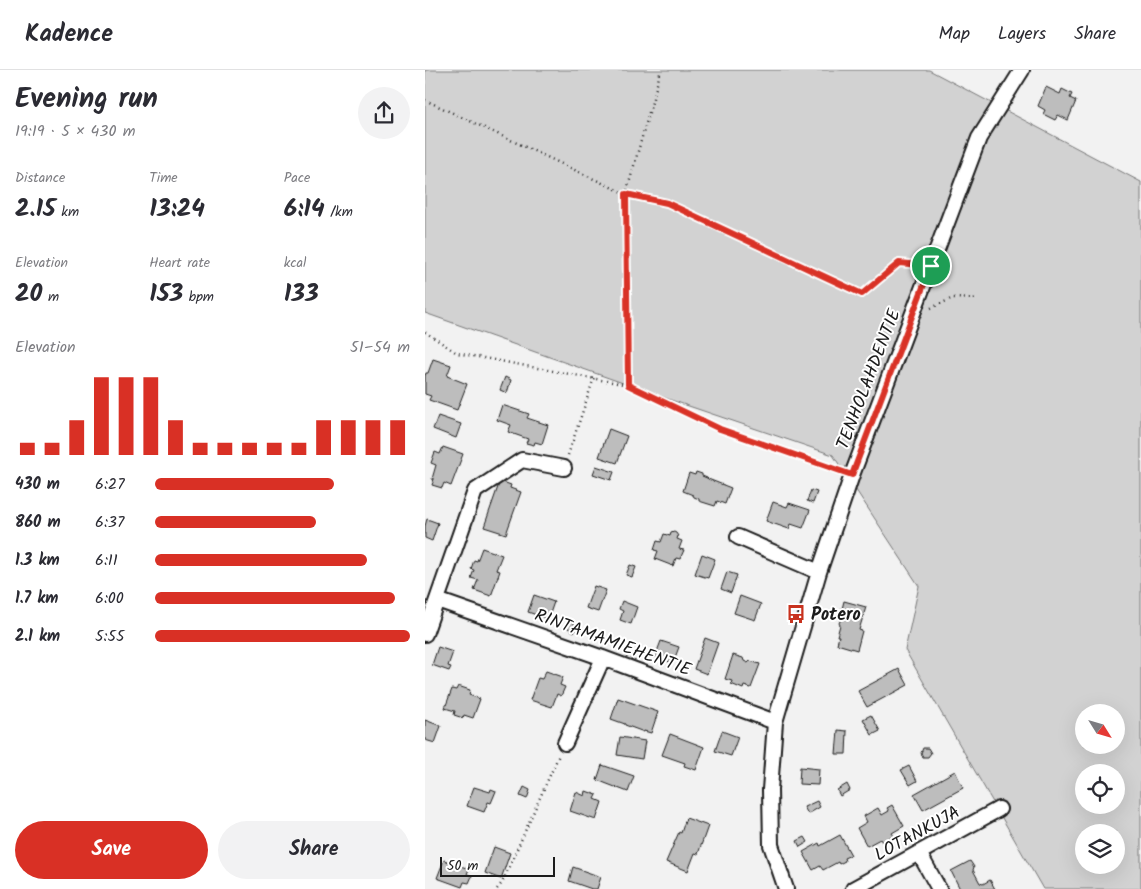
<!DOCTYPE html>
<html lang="en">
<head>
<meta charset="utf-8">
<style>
  body { margin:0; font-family:Kalam,sans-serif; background:#f2f2f3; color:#2b2b33; height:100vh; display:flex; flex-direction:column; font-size:19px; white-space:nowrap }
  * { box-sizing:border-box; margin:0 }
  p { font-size:16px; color:#7c7c81 }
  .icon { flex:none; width:28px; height:28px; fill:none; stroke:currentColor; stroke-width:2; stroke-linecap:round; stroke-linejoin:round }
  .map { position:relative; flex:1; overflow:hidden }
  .side { display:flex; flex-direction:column; background:#fff; width:425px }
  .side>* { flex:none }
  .needle { width:32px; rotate:127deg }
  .controls { position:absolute; left:650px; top:634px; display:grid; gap:10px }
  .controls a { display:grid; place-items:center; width:50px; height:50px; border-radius:50%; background:#fff; box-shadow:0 5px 20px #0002; font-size:25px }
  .scale { position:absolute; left:15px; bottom:12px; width:115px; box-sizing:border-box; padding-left:5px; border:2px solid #1c1c1c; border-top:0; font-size:14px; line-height:18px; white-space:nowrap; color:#1c1c1c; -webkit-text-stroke:4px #fff; paint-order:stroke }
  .pin { position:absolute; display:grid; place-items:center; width:42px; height:42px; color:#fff; margin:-21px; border:2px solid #fff; border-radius:50%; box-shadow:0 1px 5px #0007 }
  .round { display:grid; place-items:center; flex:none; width:52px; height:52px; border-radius:26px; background:#f2f2f3 }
  .headline { display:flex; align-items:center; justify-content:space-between; height:85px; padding:0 15px }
  h1 { font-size:28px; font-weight:700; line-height:38px }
  .metrics { display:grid; grid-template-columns:repeat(3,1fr); gap:8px; height:85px; padding:5px 15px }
  .metrics div { display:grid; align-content:center }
  .metrics b { font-size:25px; font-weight:700 }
  .metrics small { font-size:14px; font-weight:400 }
  .metrics p { font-size:14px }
  .chart { height:140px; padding:10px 15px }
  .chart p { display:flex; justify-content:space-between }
  .chart svg { width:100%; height:90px; margin-top:5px; stroke:#d93025; stroke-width:6 }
  .action { display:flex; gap:10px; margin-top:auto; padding:10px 15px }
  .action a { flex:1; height:58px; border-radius:30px; background:#d93025; color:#fff; font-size:20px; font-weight:700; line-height:58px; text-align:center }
  .action a+a { background:#f2f2f3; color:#2b2b33 }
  ul { padding:0 15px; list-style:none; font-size:16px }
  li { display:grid; grid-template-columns:80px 60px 1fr; align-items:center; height:38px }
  li i { height:12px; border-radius:6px; background:#d93025 }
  header { display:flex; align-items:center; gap:30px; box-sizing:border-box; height:70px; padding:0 25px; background:#fff; border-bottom:1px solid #e1e1e2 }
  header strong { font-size:24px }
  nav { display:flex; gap:28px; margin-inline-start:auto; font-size:18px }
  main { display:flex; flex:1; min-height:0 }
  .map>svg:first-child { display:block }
  .green { fill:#d2d2d2; stroke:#777; fill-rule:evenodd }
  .building { fill:#bdbdbd; stroke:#1c1c1c }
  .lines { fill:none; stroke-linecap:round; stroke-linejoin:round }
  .street-casing { stroke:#1c1c1c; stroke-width:18 }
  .path { stroke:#1c1c1c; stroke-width:2.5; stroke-dasharray:1 4; stroke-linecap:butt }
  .street { stroke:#fff; stroke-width:14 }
  .route-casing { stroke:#fff; stroke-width:10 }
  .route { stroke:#d93025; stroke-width:6 }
  .labels { text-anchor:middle; stroke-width:4; stroke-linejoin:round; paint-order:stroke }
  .street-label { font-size:18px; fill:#1c1c1c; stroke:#fff }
  .poi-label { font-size:18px; font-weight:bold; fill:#1c1c1c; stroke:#fff; text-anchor:start }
</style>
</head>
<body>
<header>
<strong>Kadence</strong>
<nav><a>Map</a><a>Layers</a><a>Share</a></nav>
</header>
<main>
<section class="side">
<div class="headline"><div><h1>Evening run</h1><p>19:19 · 5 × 430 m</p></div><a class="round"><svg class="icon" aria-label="share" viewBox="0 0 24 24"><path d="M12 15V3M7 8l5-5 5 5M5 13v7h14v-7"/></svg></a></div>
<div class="metrics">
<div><p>Distance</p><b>2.15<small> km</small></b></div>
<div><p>Time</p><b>13:24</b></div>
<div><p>Pace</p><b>6:14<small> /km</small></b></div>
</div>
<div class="metrics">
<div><p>Elevation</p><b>20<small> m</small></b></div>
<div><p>Heart rate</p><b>153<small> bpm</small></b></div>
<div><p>kcal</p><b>133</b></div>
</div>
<div class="chart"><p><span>Elevation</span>51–54 m</p>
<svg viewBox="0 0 160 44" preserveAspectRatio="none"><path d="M5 44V38M15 44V38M25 44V27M35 44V6M45 44V6M55 44V6M65 44V27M75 44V38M85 44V38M95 44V38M105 44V38M115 44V38M125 44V27M135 44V27M145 44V27M155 44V27"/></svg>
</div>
<ul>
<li><b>430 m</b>6:27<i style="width:70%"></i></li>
<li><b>860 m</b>6:37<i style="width:63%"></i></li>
<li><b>1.3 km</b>6:11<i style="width:83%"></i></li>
<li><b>1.7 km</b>6:00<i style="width:94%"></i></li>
<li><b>2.1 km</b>5:55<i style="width:100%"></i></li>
</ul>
<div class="action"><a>Save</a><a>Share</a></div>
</section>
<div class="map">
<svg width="716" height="819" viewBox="0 0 716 819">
  <rect width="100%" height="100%" fill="#f2f2f2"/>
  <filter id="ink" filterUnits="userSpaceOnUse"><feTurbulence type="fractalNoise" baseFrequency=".02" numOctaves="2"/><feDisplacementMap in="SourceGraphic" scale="10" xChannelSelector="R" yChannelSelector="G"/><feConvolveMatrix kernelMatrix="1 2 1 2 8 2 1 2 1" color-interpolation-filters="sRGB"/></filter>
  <g filter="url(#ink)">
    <path class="green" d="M0 0H504L716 112V819H618L480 580 494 516 408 385 246 330 0 243ZM659 642H691V675H659ZM659 702H691V735H659ZM659 762H691V795H659Z"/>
    <path class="building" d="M621 17 635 24 637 19 647 24 645 28 651 31 643 50 633 45 630 50 618 44 620 40 613 36Z
      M8 289 26 295 22 306 42 314 32 340 4 330 6 326 0 324V306L1 303H3Z
      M80 307 86 310 82 323 75 320Z
      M77 335 104 344 102 348 123 355 117 374 110 372 109 375 101 373 103 369 83 362 86 355 72 350Z
      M13 346 36 354 31 368 8 359Z
      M184 359 202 366 192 393 174 387Z
      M18 377 38 384 26 416 19 413 17 418 7 415 9 409H7L11 395 6 393 10 382 15 384Z
      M171 396 189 402 186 410 168 404Z
      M271 402 277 404V406L282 408 283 409 306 418 300 434 292 431 290 436 274 431V429L269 427 268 425 258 421 264 403 270 405Z
      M75 411 86 415 85 418 96 422 81 464 59 457Z
      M386 420 392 422 388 433 382 431Z
      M348 432 362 437 364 433 385 440 378 458 366 454 364 459 341 451Z
      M2 449 13 453 7 471 0 468V456Z
      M249 462 251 463 253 466 252 469 257 471 254 479 259 480 255 489 251 488 248 496 230 489 233 481 229 480 232 471 236 472 239 464 245 466 246 463Z
      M57 478 77 485 71 500 75 501 66 526 49 520 53 510 46 508 49 500 46 499 49 490 52 491Z
      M277 484 290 489 283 508 270 504Z
      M205 495 211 497 207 507 201 505Z
      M302 502 312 505 306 523 296 519Z
      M169 516 181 520 173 542 161 538Z
      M109 525 129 532 123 549 103 542Z
      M315 526 336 534 330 550 309 543Z
      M197 531 212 537 206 554 195 550 198 541 194 539Z
      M419 531 441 537 434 560 437 561 432 580 412 574 414 566H412L415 555 414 553 416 549 415 547Z
      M144 550 153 556 149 562 140 556Z
      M280 568 293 573 282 604 269 599Z
      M236 571 254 577 248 593 230 587Z
      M13 577 28 582 23 596 26 597 24 601 7 595Z
      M308 585 318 588 319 591 323 593 325 591 335 594 326 618 319 616 318 619 306 614 307 611 300 609Z
      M474 599 483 615 442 637 433 621Z
      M121 601 138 607 135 615 140 617 136 626 132 624 127 637 105 630 113 608 117 609Z
      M33 616 45 620 44 625 55 629 48 648 39 645 38 648 29 645 30 641 20 638 27 619 31 620Z
      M193 628 233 642 226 663 219 661V662L200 655V654L186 649Z
      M446 645 455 661 447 665 438 649Z
      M0 650 16 656 10 673 0 670Z
      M413 660 422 661 421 684H411Z
      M297 661 313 667 306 686 290 681Z
      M245 664 279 677 271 700 259 696 260 693 237 685Z
      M195 667 220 671 217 689 192 685Z
      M498 678H503L506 683 503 687H498L496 683Z
      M177 695 209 706 203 722 172 710Z
      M484 696 492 711 485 715 476 700Z
      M375 697 394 699 393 715 374 714Z
      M530 701 538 718 498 740 489 724Z
      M422 714 425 720 415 726 412 720Z
      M49 717 65 722 66 719 71 721 66 733 63 732 59 742 42 736Z
      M99 717 105 720 102 729 95 726Z
      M161 721 172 725 170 729 177 732 171 750 145 741 151 722 160 726Z
      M392 731 395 737 383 744 379 737Z
      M467 735 479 756 467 763 469 766 457 772 455 769 442 776 432 758 442 752 439 746 453 738 457 745 464 741 462 738Z
      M261 748 283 756 273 784 270 783 263 801 241 792 254 762 256 763Z
      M415 765 426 785 419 788 420 791 414 794 413 792 398 800 395 796 388 800 378 782 394 773 395 776Z
      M380 767 383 772 375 777 372 771Z
      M69 777 85 783 76 809 60 803Z
      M19 790 44 799 42 804 47 806 44 813 39 812 37 817 12 808Z
      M545 791 549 797 548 800 555 813 558 814 565 810 570 819H535L526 801Z
      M148 797 176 807 172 819H167L144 811Z"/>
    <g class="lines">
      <g class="street-casing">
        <path id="street" d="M313 467 394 502
          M12 530 178 588 350 652
          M0 564 50 421 97 390 139 398
          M140 673 178 588
          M494 783 514 819
          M361 819 346 775 345 720 350 652 394 502 427 405 554 68 597 0
          M428 819 574 739"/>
      </g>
      <path class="path" d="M0 30 201 124 242 133 437 224 474 193 491 194
        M506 238 528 228 553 229
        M0 262 32 283 203 315 295 359 414 400
        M203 315 201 124 236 0
        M143 385 169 308
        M72 819 77 813 134 685"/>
      <use href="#street" class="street"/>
    </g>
  </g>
  <g class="lines" filter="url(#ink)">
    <g class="route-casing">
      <path id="route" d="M201 124 242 133 437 224 474 193 506 196 427 405 295 359 203 315Z"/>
    </g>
    <use href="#route" class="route"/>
  </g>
  <defs>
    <g id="bus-bare" transform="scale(1.5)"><path d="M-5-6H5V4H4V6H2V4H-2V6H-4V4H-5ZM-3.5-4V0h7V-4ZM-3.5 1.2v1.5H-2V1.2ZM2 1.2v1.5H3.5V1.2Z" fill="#c8321e" stroke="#fff" stroke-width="2.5" paint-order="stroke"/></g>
  </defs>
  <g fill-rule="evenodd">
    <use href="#bus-bare" x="371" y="544"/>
  </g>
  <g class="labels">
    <g class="street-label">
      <text transform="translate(443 309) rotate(-69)" y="6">TENHOLAHDENTIE</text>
      <text transform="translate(188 572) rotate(20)" y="6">RINTAMAMIEHENTIE</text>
      <text transform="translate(492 763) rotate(-29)" y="6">LOTANKUJA</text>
    </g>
    <g class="poi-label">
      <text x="386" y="550">Potero</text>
    </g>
  </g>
</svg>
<div class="controls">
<a><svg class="needle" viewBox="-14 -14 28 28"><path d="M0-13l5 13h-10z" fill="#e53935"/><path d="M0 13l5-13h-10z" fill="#7c7c81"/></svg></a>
<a><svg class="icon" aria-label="locate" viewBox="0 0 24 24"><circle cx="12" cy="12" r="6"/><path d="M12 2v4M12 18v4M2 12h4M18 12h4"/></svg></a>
<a><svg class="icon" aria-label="layers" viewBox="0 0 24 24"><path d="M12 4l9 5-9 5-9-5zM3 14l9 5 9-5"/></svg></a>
</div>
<div class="scale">50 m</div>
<div class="pin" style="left:506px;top:196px;background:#1e9e55"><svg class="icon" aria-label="arrive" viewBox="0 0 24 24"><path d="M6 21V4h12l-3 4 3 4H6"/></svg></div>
</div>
</main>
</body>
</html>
